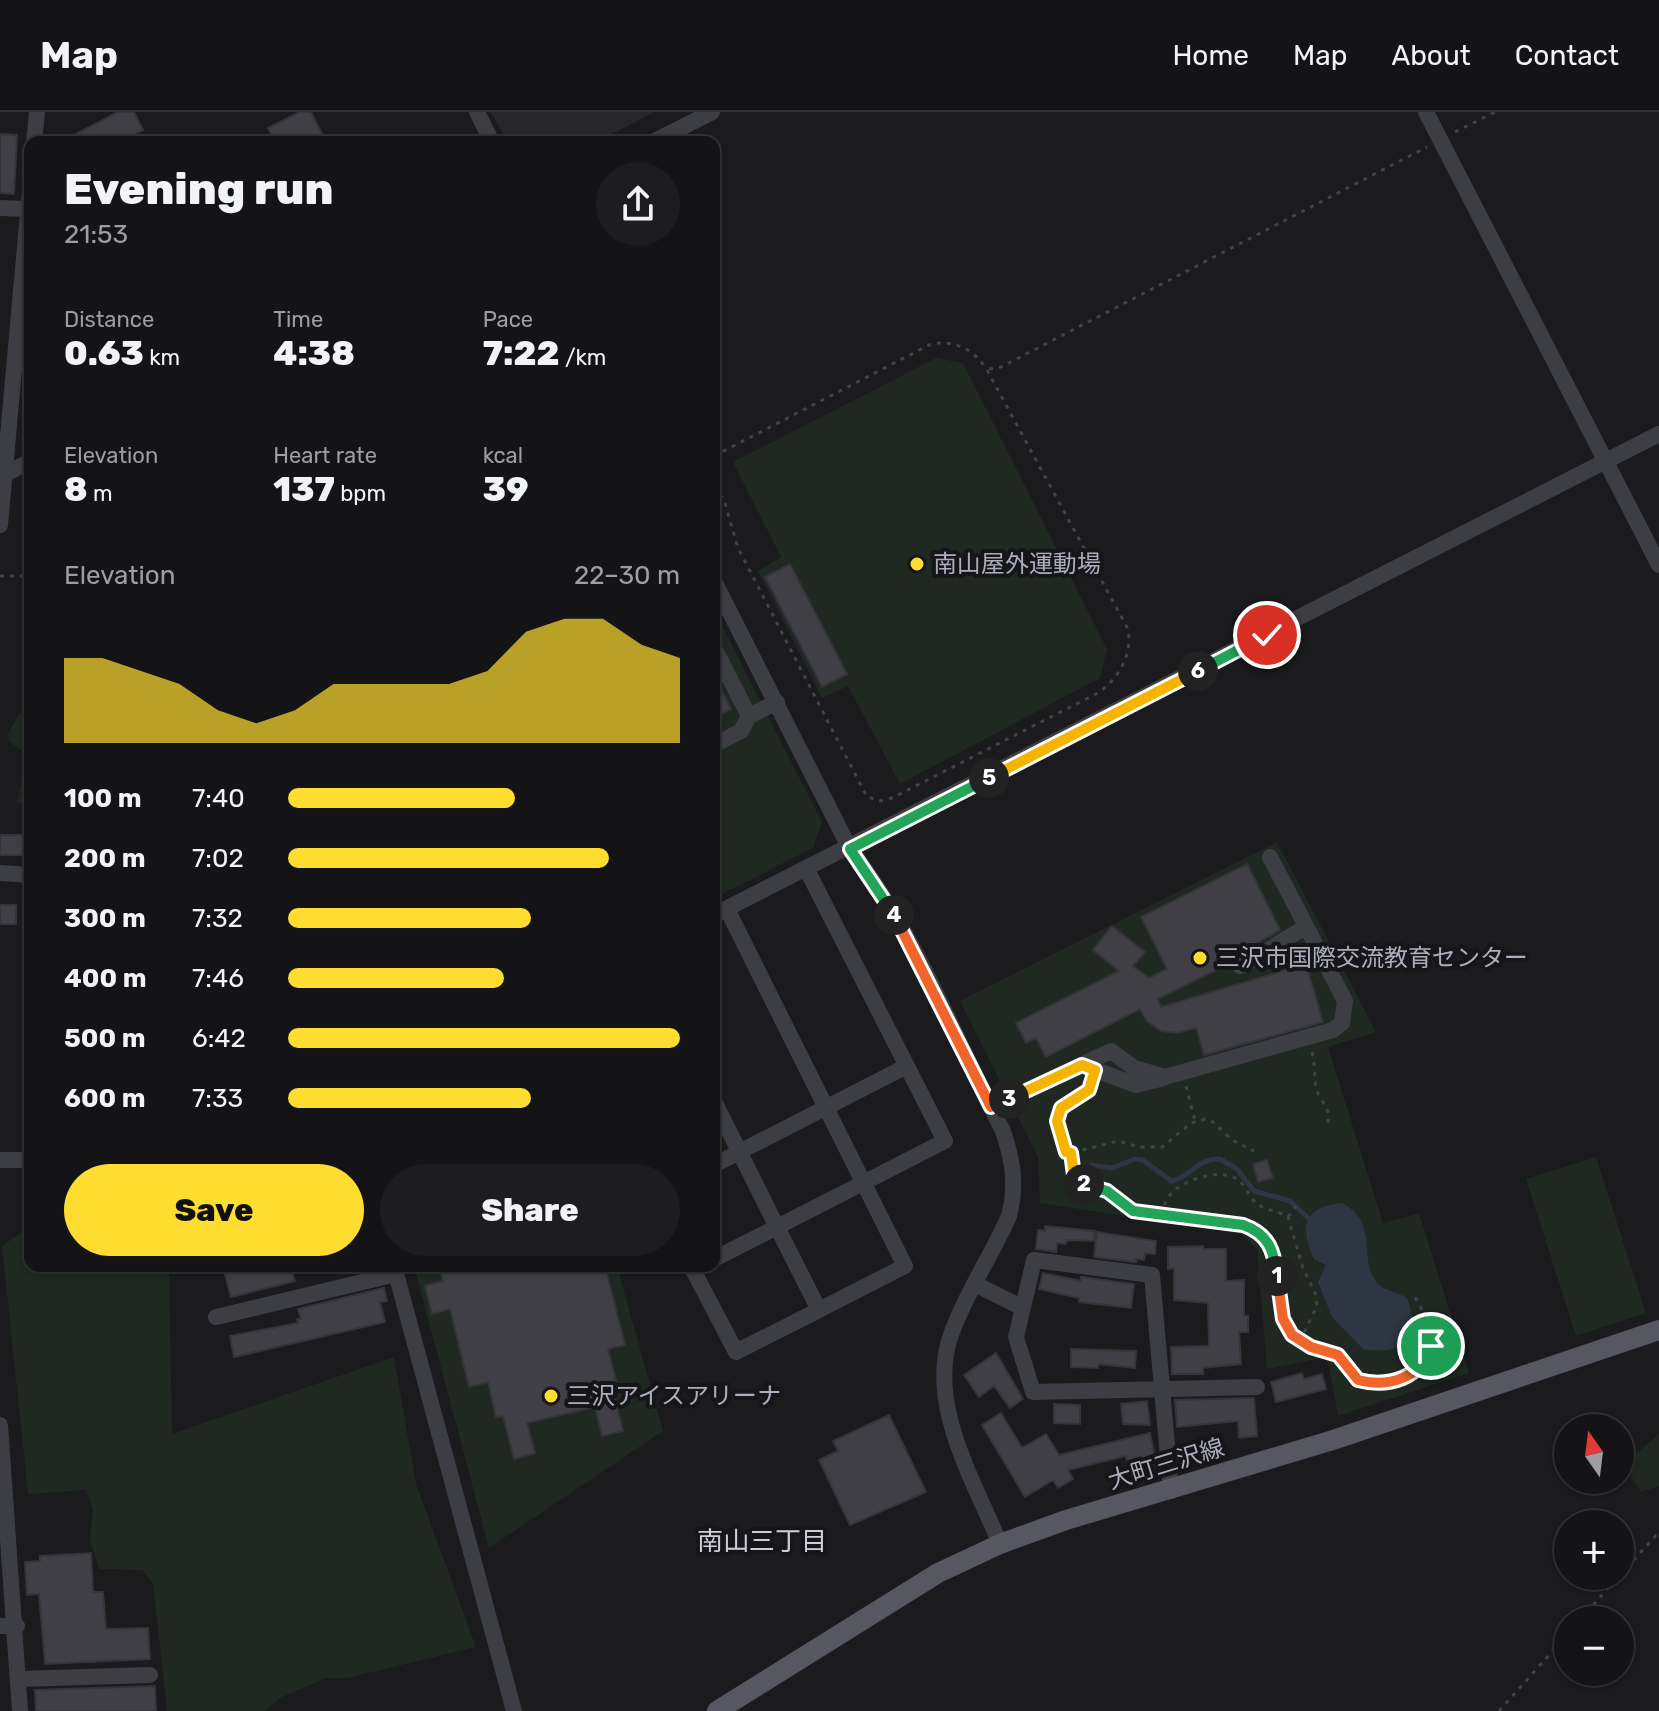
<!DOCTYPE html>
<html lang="en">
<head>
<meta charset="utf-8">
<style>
  body { margin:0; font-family:Rubik,"Noto Sans JP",sans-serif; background:#1d1d1f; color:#f1f3f6; height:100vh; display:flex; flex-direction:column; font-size:30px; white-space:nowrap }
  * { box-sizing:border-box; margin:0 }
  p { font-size:26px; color:#9d9ea1 }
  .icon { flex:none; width:44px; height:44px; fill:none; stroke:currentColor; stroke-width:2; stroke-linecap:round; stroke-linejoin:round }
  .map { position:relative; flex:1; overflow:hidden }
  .side { position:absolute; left:24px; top:24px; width:696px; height:1136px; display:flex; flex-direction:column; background:#141416; border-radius:16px; box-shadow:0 2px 6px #0004,0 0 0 2px #333335 }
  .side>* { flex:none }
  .needle { width:52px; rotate:346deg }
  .tools { position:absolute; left:1554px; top:1302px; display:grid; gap:16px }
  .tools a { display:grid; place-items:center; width:80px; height:80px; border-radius:50%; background:#141416; box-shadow:0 2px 6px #0004,0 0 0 2px #333335; font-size:40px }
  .pin { position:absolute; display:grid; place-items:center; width:68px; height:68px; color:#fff; margin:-34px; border:4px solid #fff; border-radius:50%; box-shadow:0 2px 8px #0007 }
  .km { position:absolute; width:40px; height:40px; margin:-20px; border-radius:50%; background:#222; color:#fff; font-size:22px; line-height:40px; text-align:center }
  .round { display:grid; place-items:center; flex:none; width:84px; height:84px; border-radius:42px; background:#1d1d1f }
  .overview { display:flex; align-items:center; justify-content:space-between; height:136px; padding:0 40px }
  h1 { font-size:44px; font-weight:800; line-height:60px }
  .figures { display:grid; grid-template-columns:repeat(3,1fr); gap:12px; height:136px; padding:8px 40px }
  .figures div { display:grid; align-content:center }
  .figures b { font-size:34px; font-weight:800 }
  .figures small { font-size:22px; font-weight:400 }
  .figures p { font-size:22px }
  .chart { height:224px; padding:16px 40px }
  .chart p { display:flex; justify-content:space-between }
  .chart svg { width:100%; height:144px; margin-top:8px; fill:#ffdd30; opacity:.7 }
  .button { display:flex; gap:16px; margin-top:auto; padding:16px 40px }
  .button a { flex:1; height:92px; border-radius:48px; background:#ffdd30; color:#111; font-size:32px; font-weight:800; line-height:92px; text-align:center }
  .button a+a { background:#1d1d1f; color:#f1f3f6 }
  ul { padding:0 40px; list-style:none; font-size:26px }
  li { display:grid; grid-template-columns:128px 96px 1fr; align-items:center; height:60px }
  li i { height:20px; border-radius:10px; background:#ffdd30 }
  header { display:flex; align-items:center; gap:48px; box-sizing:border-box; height:112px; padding:0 40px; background:#141416; border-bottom:2px solid #333335 }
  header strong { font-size:38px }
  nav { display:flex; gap:44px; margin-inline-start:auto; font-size:28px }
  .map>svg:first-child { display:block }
  .built { fill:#27262a }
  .green { fill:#1f2922 }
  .water { fill:#2e3643 }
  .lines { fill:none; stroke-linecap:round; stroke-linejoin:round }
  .stream { stroke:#2e3643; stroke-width:5 }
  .building { fill:#403f45; stroke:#353439; stroke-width:2 }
  .path { stroke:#414249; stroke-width:3; stroke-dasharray:4 6; stroke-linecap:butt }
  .minor { stroke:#3d3d44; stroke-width:16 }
  .major { stroke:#575761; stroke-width:20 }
  .split-1-casing { stroke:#fff; stroke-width:16 }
  .split-2-casing { stroke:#fff; stroke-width:16 }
  .split-3-casing { stroke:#fff; stroke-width:16 }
  .split-4-casing { stroke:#fff; stroke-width:16 }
  .split-5-casing { stroke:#fff; stroke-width:16 }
  .split-6-casing { stroke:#fff; stroke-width:16 }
  .split-7-casing { stroke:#fff; stroke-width:16 }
  .split-1 { stroke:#f0652b; stroke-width:10 }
  .split-2 { stroke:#22a559; stroke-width:10 }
  .split-3 { stroke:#f5b400; stroke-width:10 }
  .split-4 { stroke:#f0652b; stroke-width:10 }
  .split-5 { stroke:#22a559; stroke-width:10 }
  .split-6 { stroke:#f5b400; stroke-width:10 }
  .split-7 { stroke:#22a559; stroke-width:10 }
  .poi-dot { fill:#ffdd30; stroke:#161518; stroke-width:3 }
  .labels { text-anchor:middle; stroke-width:8; stroke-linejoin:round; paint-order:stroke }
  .poi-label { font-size:24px; fill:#acaebd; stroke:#161518; text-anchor:start }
  .street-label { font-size:24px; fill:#acaebd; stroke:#161518 }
  .neighbourhood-label { font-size:26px; fill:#cdced9; stroke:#161518 }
</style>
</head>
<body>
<header>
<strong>Map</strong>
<nav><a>Home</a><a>Map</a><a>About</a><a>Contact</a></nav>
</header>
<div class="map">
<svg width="1659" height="1599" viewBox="0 0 1659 1599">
  <rect width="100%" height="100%" fill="#1b1a1d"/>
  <path class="built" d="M491 0H655L596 30H507Z"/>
  <path class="green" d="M936 246 963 251 1107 537 1100 566 900 672 848 574 822 586 758 459 781 445 733 350Z
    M714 498 822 710 813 736 714 786Z
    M23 596 30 597V694L17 690 27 643 9 629 8 621Z
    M1277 730 1376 920 1328 935 1383 1111 1419 1101 1469 1261 1338 1304 1327 1245 1267 1257 1257 1138 1242 1122 1040 1091 1038 1045 960 889Z
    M1596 1045 1646 1201 1576 1224 1526 1067Z
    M30 1114V1154H169L172 1322 394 1245 416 1372 476 1535 348 1566H326L282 1585 264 1599H167L153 1471 142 1458 99 1457 90 1428 93 1397 86 1378 28 1382 2 1134Z
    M414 1154H617L663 1319 489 1436Z
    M1659 1322V1374L1641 1380 1624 1353Z"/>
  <path class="water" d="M1342 1091C1379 1110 1359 1146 1375 1168 1382 1179 1396 1179 1407 1186 1422 1226 1404 1244 1363 1237L1332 1205 1318 1170 1326 1153 1314 1147C1299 1114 1304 1095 1342 1091Z"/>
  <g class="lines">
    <path class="stream" d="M1091 1053 1112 1056 1135 1047 1143 1048 1171 1069C1189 1067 1196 1046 1220 1047L1237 1057 1254 1079 1290 1089 1308 1106"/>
  </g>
  <path class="building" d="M118 0H134L143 18 121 30H61Z
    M300 0H311L322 22 307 30H275L268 16Z
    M0 22 17 23 14 82 0 81Z
    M790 452 847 562 822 575 765 465Z
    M714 564 731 597 714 606Z
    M0 723H30V743H0Z
    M1247 752 1280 818 1235 844 1230 851 1158 887 1161 895 1306 852 1323 910 1204 943 1196 916 1177 921 1161 919 1147 909 1140 897 1046 945 1036 926 1026 931 1016 911 1119 859 1093 838 1112 814 1145 840 1133 854 1149 866 1167 857 1141 805Z
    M0 793H16V812H0Z
    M1267 1048 1273 1066 1258 1070 1253 1052Z
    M1045 1114 1095 1119 1094 1129 1067 1128 1066 1132 1057 1131 1056 1140 1036 1137 1038 1118 1045 1119Z
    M1097 1120 1156 1129 1155 1142 1145 1141 1144 1148 1136 1147V1150L1094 1145Z
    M1203 1134V1137H1226V1169L1244 1168V1204H1248V1220H1239L1241 1252 1203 1256V1262H1172L1171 1235 1209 1234 1208 1191 1174 1188V1156L1168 1157V1135Z
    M242 1154H290L295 1169 231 1185 224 1159Z
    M439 1154H605L625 1233 608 1237 618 1276 613 1277 623 1319 602 1324 595 1295 527 1311 535 1341 514 1347 503 1304 496 1305 488 1270 469 1275 450 1197 432 1202 425 1174 443 1169Z
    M1043 1161 1081 1169V1165L1134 1172 1131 1196 1079 1190V1186L1039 1177Z
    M384 1176 387 1189 380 1190 385 1210 234 1245 230 1224 298 1211 297 1207H301L298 1197Z
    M1071 1237 1136 1239 1135 1256 1098 1252V1256L1071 1255Z
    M996 1241 1023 1287 1010 1296 994 1274 979 1285 964 1263Z
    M1302 1261 1304 1267 1322 1262 1326 1277 1276 1290 1271 1270Z
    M1254 1286 1257 1324 1239 1326 1238 1309 1177 1315 1175 1288Z
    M1147 1289 1150 1313 1123 1312 1121 1292Z
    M1054 1292 1080 1293V1312L1054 1311Z
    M1001 1301 1022 1336 1046 1322 1059 1343 1150 1321 1157 1355 1128 1359 1126 1344 1068 1358 1073 1367 1058 1376 1053 1368 1025 1385 982 1313Z
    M889 1303 926 1380 850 1413 819 1348 838 1339 833 1329Z
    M91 1441 93 1480H103L106 1517 148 1516 150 1547 45 1552 39 1482 27 1483 25 1450 40 1449V1444Z
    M155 1574 156 1599H36L35 1578Z"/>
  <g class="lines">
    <path class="path" d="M1455 20 1495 0
      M989 257 1001 255 1427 35
      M714 344 931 232C956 228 973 237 987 258L1128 517C1133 544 1117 570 1094 583L892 686 881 689 867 685 738 436 725 391 714 372
      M0 464H30
      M1312 940C1315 952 1314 963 1316 975 1319 990 1333 996 1327 1013
      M1091 974C1084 988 1067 988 1058 1001L1066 1040 1071 1041 1118 1029 1139 1035H1162L1191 1011 1205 1007 1213 1010 1232 1028 1254 1039
      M1186 974 1195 1009
      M1071 1041 1074 1063 1081 1071 1107 1079 1133 1099 1243 1113C1288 1128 1273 1181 1288 1217L1311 1235 1338 1243 1358 1268C1392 1276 1440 1259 1430 1217 1427 1205 1419 1194 1414 1183
      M1165 1103C1156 1075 1214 1054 1235 1066 1244 1070 1248 1083 1255 1090 1264 1099 1278 1098 1288 1105L1303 1156 1316 1183 1317 1194 1300 1229
      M1288 1105 1299 1090
      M1620 1463 1659 1420
      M1580 1508 1619 1464
      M1499 1599 1568 1522"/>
    <path class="minor" d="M477 0 492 30
      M1426 0 1659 453
      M34 30 37 0
      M653 30 712 0
      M0 96 28 97
      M0 365 30 349
      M0 413 30 79
      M714 469 850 737C915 821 954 925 1003 1019 1013 1049 1017 1073 1009 1104 992 1143 967 1179 952 1220 925 1290 974 1368 1000 1432
      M714 536 749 604
      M714 633 741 619 749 604 777 590
      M0 761 30 763
      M727 797 905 1154 819 1198 777 1115 945 1029 807 758
      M714 803 1659 322
      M1240 854C1264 843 1283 827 1306 815
      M1082 953 1136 973 1164 966
      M714 989 777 1115 714 1147
      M991 995 1111 939 1134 956 1165 965 1333 918 1342 911 1345 889 1270 745
      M0 1048H30
      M714 1053 907 954
      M394 1154 514 1599
      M691 1154 736 1240 819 1198
      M975 1172 1023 1196
      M216 1205 396 1162
      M0 1313 20 1599
      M1171 1379 1152 1163 1034 1148 1016 1225 1033 1280 1257 1275
      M0 1514H17
      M19 1567 150 1563"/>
    <path class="major" d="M717 1599 938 1461 1000 1432 1066 1408 1333 1328 1659 1218"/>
  </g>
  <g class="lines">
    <g class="split-1-casing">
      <path id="split-1" d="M1277 1164 1283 1207 1292 1223 1311 1235 1338 1243 1358 1268C1389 1276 1421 1266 1431 1234"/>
    </g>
    <g class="split-2-casing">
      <path id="split-2" d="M1084 1072 1107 1079 1133 1099 1243 1113C1269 1122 1274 1139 1277 1164"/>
    </g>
    <g class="split-3-casing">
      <path id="split-3" d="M1009 987 1082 953 1095 958 1089 978 1061 996 1057 1009 1066 1040 1071 1041 1074 1063 1084 1072"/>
    </g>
    <g class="split-4-casing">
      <path id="split-4" d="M894 803 991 995 1009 987"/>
    </g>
    <g class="split-5-casing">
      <path id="split-5" d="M894 803 850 737 989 666"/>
    </g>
    <g class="split-6-casing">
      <path id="split-6" d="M989 666 1198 559"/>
    </g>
    <g class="split-7-casing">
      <path id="split-7" d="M1198 559 1267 523"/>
    </g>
    <use href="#split-1" class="split-1"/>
    <use href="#split-2" class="split-2"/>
    <use href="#split-3" class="split-3"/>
    <use href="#split-4" class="split-4"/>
    <use href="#split-5" class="split-5"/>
    <use href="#split-6" class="split-6"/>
    <use href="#split-7" class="split-7"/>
  </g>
  <g class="poi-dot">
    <circle cx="917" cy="452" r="8"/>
    <circle cx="1200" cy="846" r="8"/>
    <circle cx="551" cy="1284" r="8"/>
  </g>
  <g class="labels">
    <g class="poi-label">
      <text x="933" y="460">南山屋外運動場</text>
      <text x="1216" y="854">三沢市国際交流教育センター</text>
      <text x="567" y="1292">三沢アイスアリーナ</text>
    </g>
    <g class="street-label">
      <text transform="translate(1166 1352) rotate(-17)" y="8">大町三沢線</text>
    </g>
    <g class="neighbourhood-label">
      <text x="762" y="1438">南山三丁目</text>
    </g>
  </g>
</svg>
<div class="tools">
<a><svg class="needle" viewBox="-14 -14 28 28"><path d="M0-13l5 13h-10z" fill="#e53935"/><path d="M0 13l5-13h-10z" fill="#9d9ea1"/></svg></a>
<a>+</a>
<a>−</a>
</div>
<div class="pin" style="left:1431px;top:1234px;background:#1e9e55"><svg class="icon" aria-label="arrive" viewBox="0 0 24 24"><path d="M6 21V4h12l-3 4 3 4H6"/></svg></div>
<div class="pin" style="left:1267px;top:523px;background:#d93025"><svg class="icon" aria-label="check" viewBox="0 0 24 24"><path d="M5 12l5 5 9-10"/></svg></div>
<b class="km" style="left:1277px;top:1164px">1</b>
<b class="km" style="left:1084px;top:1072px">2</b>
<b class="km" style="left:1009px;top:987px">3</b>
<b class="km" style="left:894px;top:803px">4</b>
<b class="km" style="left:989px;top:666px">5</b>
<b class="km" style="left:1198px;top:559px">6</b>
<section class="side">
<div class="overview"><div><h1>Evening run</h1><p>21:53</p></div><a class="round"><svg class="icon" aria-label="share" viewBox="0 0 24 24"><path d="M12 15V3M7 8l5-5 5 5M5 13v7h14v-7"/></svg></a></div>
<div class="figures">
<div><p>Distance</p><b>0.63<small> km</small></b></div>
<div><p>Time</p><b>4:38</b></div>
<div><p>Pace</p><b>7:22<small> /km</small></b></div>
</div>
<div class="figures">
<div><p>Elevation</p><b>8<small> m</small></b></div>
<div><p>Heart rate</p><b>137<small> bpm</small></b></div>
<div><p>kcal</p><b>39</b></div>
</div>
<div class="chart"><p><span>Elevation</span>22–30 m</p>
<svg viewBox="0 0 160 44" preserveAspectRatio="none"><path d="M0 44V18L10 18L20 22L30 26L40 34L50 38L60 34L70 26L80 26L90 26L100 26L110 22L120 10L130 6L140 6L150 14L160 18V44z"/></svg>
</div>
<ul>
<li><b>100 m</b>7:40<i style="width:58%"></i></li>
<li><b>200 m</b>7:02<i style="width:82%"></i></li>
<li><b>300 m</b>7:32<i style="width:62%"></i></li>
<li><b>400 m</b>7:46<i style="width:55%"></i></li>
<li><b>500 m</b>6:42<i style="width:100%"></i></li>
<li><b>600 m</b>7:33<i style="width:62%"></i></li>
</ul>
<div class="button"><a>Save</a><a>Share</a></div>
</section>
</div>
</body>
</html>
